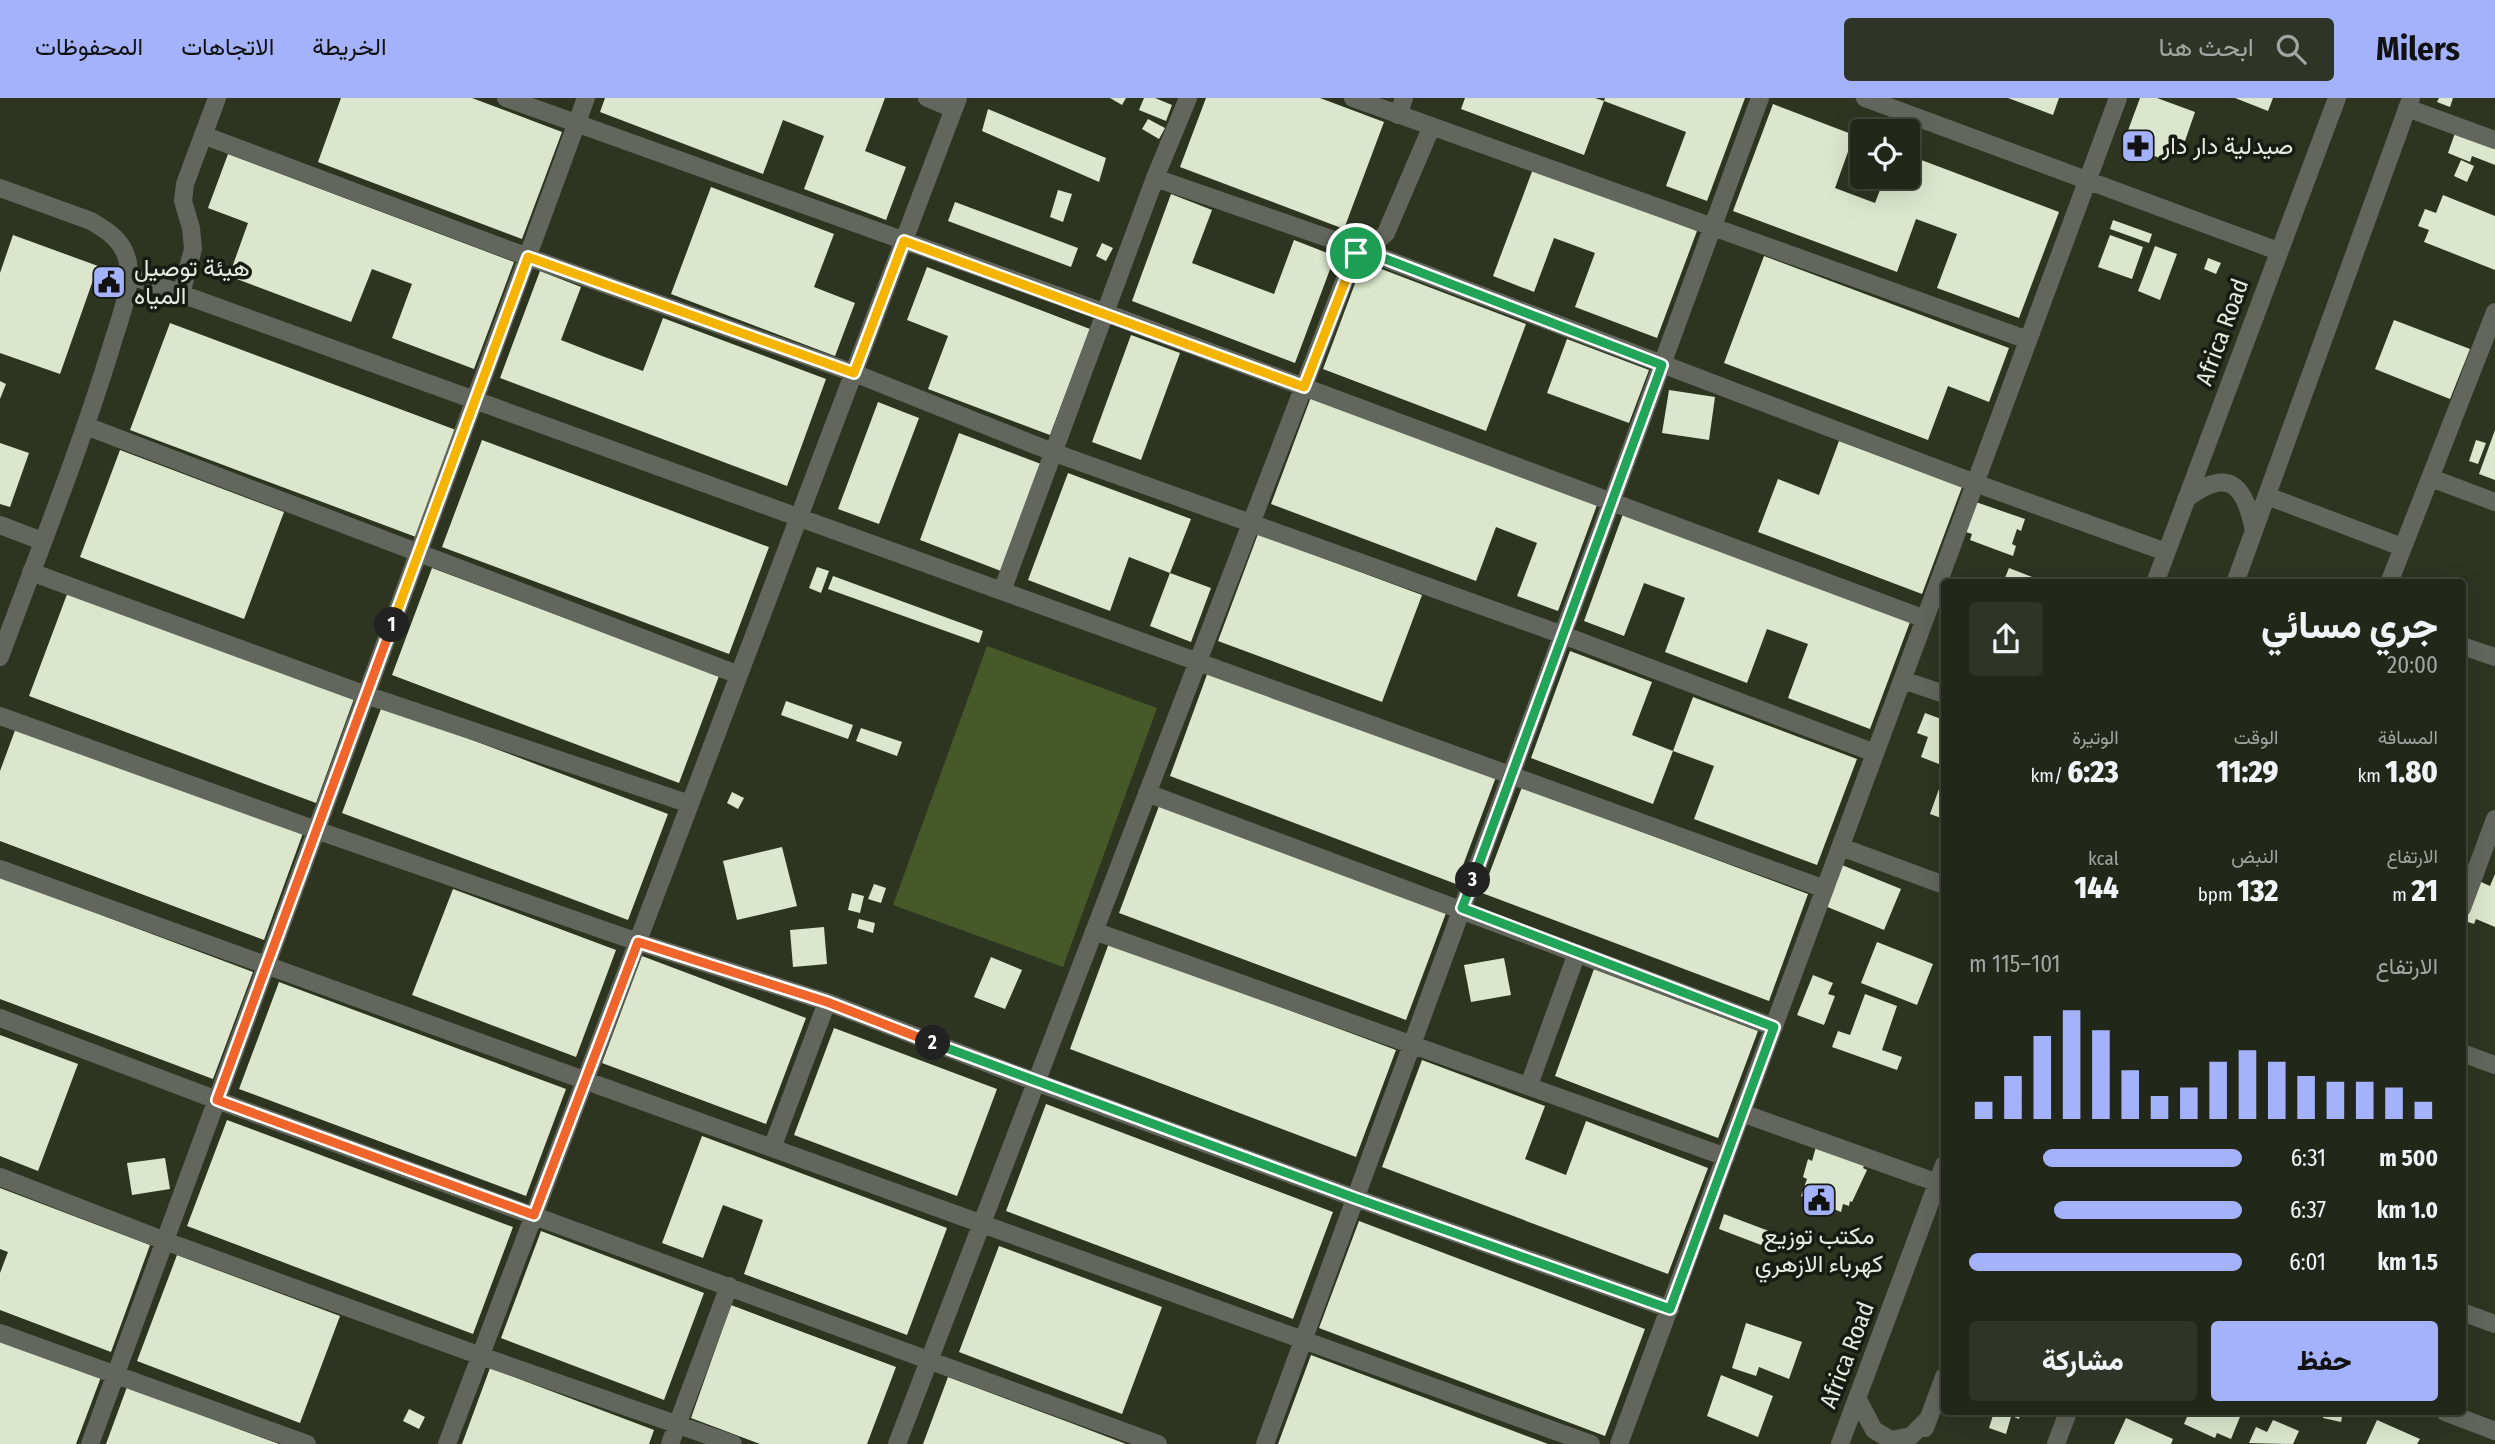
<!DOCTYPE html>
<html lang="ar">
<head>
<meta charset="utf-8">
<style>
  body { margin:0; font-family:"Fira Sans Condensed",Vazirmatn,sans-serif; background:#2e3426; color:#f1f3f6; direction:rtl; height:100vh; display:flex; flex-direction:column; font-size:26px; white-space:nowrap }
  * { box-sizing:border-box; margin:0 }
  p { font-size:23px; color:#a2a6a2 }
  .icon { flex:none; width:38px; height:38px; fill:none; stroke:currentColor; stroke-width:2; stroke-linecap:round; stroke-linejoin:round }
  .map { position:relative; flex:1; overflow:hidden; direction:ltr }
  .side { position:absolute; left:1941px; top:481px; width:525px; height:836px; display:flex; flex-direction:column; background:#222819; border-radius:7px; box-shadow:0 7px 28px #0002,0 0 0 2px #3f4438; direction:rtl }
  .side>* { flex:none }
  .fabs { position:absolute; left:1850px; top:21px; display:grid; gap:14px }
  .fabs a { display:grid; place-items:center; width:70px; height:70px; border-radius:7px; background:#222819; box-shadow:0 7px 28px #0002,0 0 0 2px #3f4438; font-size:35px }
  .pin { position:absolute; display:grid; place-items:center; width:60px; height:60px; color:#fff; margin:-30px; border:4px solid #fff; border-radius:50%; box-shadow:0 2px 7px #0007 }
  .km { position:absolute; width:35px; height:35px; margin:-18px; border-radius:50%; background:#222; color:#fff; font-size:19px; line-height:35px; text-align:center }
  .round { display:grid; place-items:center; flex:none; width:74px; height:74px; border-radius:7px; background:#2e3426 }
  .headline { display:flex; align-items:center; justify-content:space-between; height:119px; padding:0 28px }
  h1 { font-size:38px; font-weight:800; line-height:52px }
  .stats { display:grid; grid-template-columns:repeat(3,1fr); gap:10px; height:119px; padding:7px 28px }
  .stats div { display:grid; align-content:center }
  .stats b { font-size:30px; font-weight:800 }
  .stats small { font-size:19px; font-weight:400 }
  .stats p { font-size:19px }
  .chart { height:196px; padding:14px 28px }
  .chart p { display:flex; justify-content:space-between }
  .chart svg { width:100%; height:126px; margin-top:7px; stroke:#a4b2fc; stroke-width:6 }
  .primary-button { display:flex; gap:14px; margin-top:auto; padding:14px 28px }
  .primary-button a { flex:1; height:80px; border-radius:7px; background:#a4b2fc; color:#111; font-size:28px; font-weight:800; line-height:80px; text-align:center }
  .primary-button a+a { background:#2e3426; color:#f1f3f6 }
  ul { padding:0 28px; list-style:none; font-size:23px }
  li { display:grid; grid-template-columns:112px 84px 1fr; align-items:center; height:52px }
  li i { height:18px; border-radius:9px; background:#a4b2fc }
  header { display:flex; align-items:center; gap:42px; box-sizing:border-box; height:98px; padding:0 35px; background:#a4b2fc; color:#111 }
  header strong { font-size:33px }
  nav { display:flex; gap:38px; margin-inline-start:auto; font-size:24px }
  .search { width:490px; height:63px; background:#2e3426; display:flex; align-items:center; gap:18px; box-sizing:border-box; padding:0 24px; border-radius:7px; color:#a2a6a2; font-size:26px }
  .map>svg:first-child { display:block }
  .green { fill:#475929 }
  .building { fill:#dbe6cc }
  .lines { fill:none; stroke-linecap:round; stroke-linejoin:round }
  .minor { stroke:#62665c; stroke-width:18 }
  .split-1-casing { stroke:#fff; stroke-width:14 }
  .split-2-casing { stroke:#fff; stroke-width:14 }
  .split-3-casing { stroke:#fff; stroke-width:14 }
  .split-4-casing { stroke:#fff; stroke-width:14 }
  .split-1 { stroke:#f5b400; stroke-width:9 }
  .split-2 { stroke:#f0652b; stroke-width:9 }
  .split-3 { stroke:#22a559; stroke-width:9 }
  .split-4 { stroke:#22a559; stroke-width:9 }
  .labels { text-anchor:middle; stroke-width:7; stroke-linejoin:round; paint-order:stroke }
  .poi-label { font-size:24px; fill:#e5ebde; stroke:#181b12; text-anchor:start }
  .street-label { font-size:24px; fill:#e5ebde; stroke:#181b12 }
</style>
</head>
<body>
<header>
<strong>Milers</strong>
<div class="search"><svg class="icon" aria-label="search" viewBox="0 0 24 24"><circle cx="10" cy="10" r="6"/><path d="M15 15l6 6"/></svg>ابحث هنا</div>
<nav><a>الخريطة</a><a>الاتجاهات</a><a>المحفوظات</a></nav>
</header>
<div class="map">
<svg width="2495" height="1346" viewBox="0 0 2495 1346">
  <rect width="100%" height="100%" fill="#2d3521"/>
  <path class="green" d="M987 548 1157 610 1063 869 893 807Z"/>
  <path class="building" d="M341 0H472L562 34 522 141 318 64Z
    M605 0H885L865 53 906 69 886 122 804 91 824 38 783 22 763 76 600 14Z
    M1110 0H1126L1122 7Z
    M1144 0H1155L1172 7 1166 23 1139 12Z
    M1206 0H1320L1384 24 1344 131 1180 69Z
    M1465 0H1595L1604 3 1584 57 1461 11Z
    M1605 0H1745L1707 103 1666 88 1686 34 1604 3Z
    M2008 0H2059L2053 17Z
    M2140 0H2157L2195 14 2185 43 2173 39 2165 62 2123 46Z
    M2235 0H2273L2268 13Z
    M2439 0H2453L2450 9 2437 4Z
    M1773 6 1854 37 1835 90 1875 105 1885 79H1908V57L2059 114 2019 220 1937 190 1957 136 1916 121 1897 174 1733 113Z
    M988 11 1106 60 1099 84 982 33Z
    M1148 21 1165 30 1159 41 1142 31Z
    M2455 35 2495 50V67L2472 58 2470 64 2448 55Z
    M228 56 514 164 474 271 392 240 412 186 372 171 351 224 229 178 248 125 208 110Z
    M2461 62 2474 68 2467 84 2454 78Z
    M1533 71 1697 133 1657 240 1575 209 1595 155 1554 140 1534 194 1493 178Z
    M711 89 834 136 814 189 855 205 835 258 671 196Z
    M1058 92 1072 96 1063 124 1050 119Z
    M1171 96 1212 112 1192 165 1274 196 1294 142 1335 158 1295 265 1132 203Z
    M2443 97 2495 118V172L2424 144 2429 132 2418 128 2425 111 2436 115Z
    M955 104 1078 150 1071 169 948 123Z
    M2113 122 2152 136 2149 145 2110 131Z
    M13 137 98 168 60 276 0 255V175Z
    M2110 137 2143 149 2132 181 2098 169Z
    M1102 145 1113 150 1106 163 1096 158Z
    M2155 148 2177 156 2160 202 2138 193Z
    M1764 158 2009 250 1989 304 1948 288 1928 342 1724 265Z
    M2208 160 2221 165 2216 176 2204 171Z
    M1363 164 1526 226 1486 333 1323 271Z
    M927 169 1090 231 1050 337 928 291 948 238 907 222Z
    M540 173 581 189 561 242 602 258 643 273 663 220 826 281 787 388 500 280Z
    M2394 222 2470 251 2450 301 2375 271Z
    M170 225 456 332 416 439 130 332Z
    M1131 237 1180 255 1141 362 1092 344Z
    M1567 241 1649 272 1629 325 1547 295Z
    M0 283 6 286 0 301Z
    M1669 292 1715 299 1709 342 1662 335Z
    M1311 299 1597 407 1558 513 1517 498 1537 445 1496 429 1476 483 1271 406Z
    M878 304 919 320 879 426 838 411Z
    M2495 332V382L2479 376Z
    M959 335 1041 366 1001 473 920 442Z
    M482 342 769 449 729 556 442 449Z
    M2476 342 2486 345 2478 366 2469 363Z
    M1839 343 1962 389 1922 496 1758 434 1778 381 1819 397Z
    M0 345 29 355 10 409 0 406Z
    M120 352 284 414 244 521 80 459Z
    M1068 375 1191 421 1170 475 1129 459 1110 513 1028 482Z
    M1970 402 2025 421 2021 433 2017 431 2012 446 2016 448 2013 458 1970 442 1972 436 1960 432Z
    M1623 416 1910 524 1870 631 1788 600 1808 546 1767 531 1747 585 1665 554 1685 500 1644 485 1624 538 1584 523Z
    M1258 436 1422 497 1382 604 1218 543Z
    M817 469 829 473 821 495 809 490Z
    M432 470 719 578 679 685 392 577Z
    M2009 470 2047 485H2003Z
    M1170 475 1211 490 1191 544 1150 528Z
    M833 478 983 533 979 545 828 491Z
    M69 491 355 598 316 705 29 598Z
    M1570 553 1652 584 1632 637 1673 653 1653 706 1531 660Z
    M1209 571 1496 679 1456 786 1170 678Z
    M1693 599 1857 661 1817 767 1694 721 1714 668 1673 653Z
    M786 603 853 627 848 641 781 617Z
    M382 608 668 716 628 822 342 715Z
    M1925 615 1944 622V668L1921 659 1928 639 1917 635Z
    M17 627 303 735 264 842 0 743V673Z
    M861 630 902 644 897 658 856 643Z
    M1944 677V721L1930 716Z
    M1522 689 1808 796 1769 903 1482 795Z
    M732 694 744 700 738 711 727 705Z
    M1159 708 1446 815 1406 922 1119 815Z
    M782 749 797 808 737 822 723 763Z
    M1842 767 1901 791 1884 832 1825 808Z
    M2495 776V829L2476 821 2474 826 2465 823 2481 784 2490 788Z
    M0 779 253 874 213 981 0 901Z
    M874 786 886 790 881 805 868 801Z
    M453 791 616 852 576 959 412 897Z
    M852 795 864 798 860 815 848 812Z
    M859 821 875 825 873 835 857 830Z
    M824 829 827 866 793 869 790 832Z
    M1877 844 1933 866 1917 907 1861 885Z
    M1109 845 1396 952 1356 1059 1070 951Z
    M642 858 806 920 766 1026 602 965Z
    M991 859 1022 872 1005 911 974 899Z
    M1504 860 1511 897 1471 904 1464 867Z
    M1594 871 1758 933 1718 1040 1555 978Z
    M1813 877 1833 885 1828 896 1835 898 1824 927 1797 917Z
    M279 884 566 991 526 1098 239 991Z
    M1865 896 1897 908 1882 952 1902 959 1897 972 1832 949 1838 933 1850 937Z
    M834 930 997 991 957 1098 794 1037Z
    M0 937 78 966 38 1073 0 1058Z
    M1422 962 1545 1008 1525 1061 1566 1077 1586 1023 1708 1070 1668 1176 1382 1069Z
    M1046 1006 1333 1114 1293 1221 1006 1113Z
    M227 1022 513 1129 473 1236 187 1128Z
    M702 1038 947 1130 907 1237 744 1176 763 1122 723 1107 703 1160 662 1145Z
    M1816 1049 1865 1066 1863 1070 1867 1072 1852 1104 1850 1103 1849 1108 1843 1106 1841 1114 1801 1098 1807 1081 1803 1079 1808 1061 1812 1063Z
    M165 1060 170 1091 132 1097 127 1065Z
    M0 1090 150 1147 111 1254 0 1212V1175L8 1154 0 1151Z
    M1724 1116 1774 1135 1769 1150 1719 1131Z
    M1359 1123 1645 1231 1605 1338 1319 1230Z
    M541 1133 704 1195 664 1302 501 1240Z
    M999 1148 1162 1209 1122 1316 959 1254Z
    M177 1157 340 1218 300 1325 137 1263Z
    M731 1207 896 1269 867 1346H760L691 1320Z
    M1746 1225 1802 1244 1789 1281 1759 1269 1756 1278 1732 1270Z
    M0 1241 101 1279 76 1346H0Z
    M1311 1257 1516 1334 1548 1346H1278Z
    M490 1270 654 1332 649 1346H462Z
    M1721 1277 1773 1298 1758 1339 1707 1318Z
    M948 1279 1071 1325 1126 1346H923Z
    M127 1289 279 1346H106Z
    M409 1311 425 1319 419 1331 403 1323Z
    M1994 1314 2011 1319 2006 1336 1989 1330Z
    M2002 1314H2021L2019 1321Z
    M2189 1314H2242L2231 1341 2217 1335 2215 1340 2184 1326Z
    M2324 1314H2343L2341 1324 2323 1320Z
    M2126 1320 2173 1341 2171 1346H2114Z
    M2273 1322 2299 1333 2293 1346 2249 1345 2256 1329 2267 1334Z
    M2377 1322 2420 1341 2417 1346H2366Z"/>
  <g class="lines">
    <path class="minor" d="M506 0 1106 215 1925 521
      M927 0 954 11
      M1353 0 2028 242
      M1865 0 2278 153
      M2407 10 2495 42
      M1398 17 1404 0
      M203 37 528 159 854 275 1055 355 1563 537 1875 655
      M1155 80 1357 150 1975 385 2166 454
      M0 90 91 123C108 133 124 143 128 165 132 194 118 225 110 253 78 357 37 458 0 559
      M129 177 1825 791
      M181 196 193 151 191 130 183 103 185 86 217 0
      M86 328 739 577
      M2431 380 2495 404
      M2267 398 2402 449
      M2186 401C2229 368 2245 387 2254 433
      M0 427 42 443
      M31 474 366 597 690 706
      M2155 485 2337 0
      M2235 485 2411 0
      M2389 485 2495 214
      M1002 493 1155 80 1188 0
      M2462 548 2495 559
      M1903 582 1944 596
      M0 618 316 732 638 844 827 904 1036 984 1355 1100 1670 1211
      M1147 695 1774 929
      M1841 749 1944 787
      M0 771 1591 1346
      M2462 810 2495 721
      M1094 833 1726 1059
      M0 920 217 1002 1158 1346
      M2462 955 2495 967
      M1529 987 1577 855
      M1742 1015 1938 1085
      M772 1050 827 904
      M0 1079 165 1143 481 1258 733 1346
      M2462 1214 2495 1226
      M0 1235 307 1346
      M1857 1300 1874 1332 1891 1342 1911 1338 1928 1321
      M2445 1314 2495 1333
      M1925 1330 1944 1279
      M90 1346 586 0
      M447 1346 958 0
      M670 1346 729 1188
      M897 1346 1357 150 1372 148 1386 135 1431 30
      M1265 1346 1760 0
      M1619 1346 2118 0
      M1840 1346 1944 1067
      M2056 1346 2068 1314"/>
  </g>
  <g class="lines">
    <g class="split-1-casing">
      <path id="split-1" d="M392 527 528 159 854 275 904 143 1304 289 1356 155"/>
    </g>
    <g class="split-2-casing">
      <path id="split-2" d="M392 527 217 1002 534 1117 638 844 827 904 933 945"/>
    </g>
    <g class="split-3-casing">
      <path id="split-3" d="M933 945 1355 1100 1670 1211 1774 929 1462 810 1473 782"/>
    </g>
    <g class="split-4-casing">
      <path id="split-4" d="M1356 155 1357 150 1662 267 1473 782"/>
    </g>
    <use href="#split-1" class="split-1"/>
    <use href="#split-2" class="split-2"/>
    <use href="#split-3" class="split-3"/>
    <use href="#split-4" class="split-4"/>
  </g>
  <defs>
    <g id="pharmacy-square" transform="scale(1.75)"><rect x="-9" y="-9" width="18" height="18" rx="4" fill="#a4b2fc" stroke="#181b12"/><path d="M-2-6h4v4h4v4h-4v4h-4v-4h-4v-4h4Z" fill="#111"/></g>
    <g id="civic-square" transform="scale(1.75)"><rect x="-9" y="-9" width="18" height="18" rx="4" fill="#a4b2fc" stroke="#181b12"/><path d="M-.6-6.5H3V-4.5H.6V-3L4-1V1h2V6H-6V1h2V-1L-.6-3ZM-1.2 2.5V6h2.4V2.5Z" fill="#111"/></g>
  </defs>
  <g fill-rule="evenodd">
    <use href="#pharmacy-square" x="2138" y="48"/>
    <use href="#civic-square" x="109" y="184"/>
    <use href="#civic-square" x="1819" y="1102"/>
  </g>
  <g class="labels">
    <g class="poi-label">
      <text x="2162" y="56">صيدلية دار دار</text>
      <text x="134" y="178">هيئة توصيل<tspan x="134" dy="28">المياه</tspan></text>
      <text x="1819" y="1146" text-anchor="middle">مكتب توزيع<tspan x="1819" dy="28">كهرباء الازهري</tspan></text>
    </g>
    <g class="street-label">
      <text transform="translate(2222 234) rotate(-70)" y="8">Africa Road</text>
      <text transform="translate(1847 1257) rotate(-69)" y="8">Africa Road</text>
    </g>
  </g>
</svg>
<div class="fabs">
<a><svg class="icon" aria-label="locate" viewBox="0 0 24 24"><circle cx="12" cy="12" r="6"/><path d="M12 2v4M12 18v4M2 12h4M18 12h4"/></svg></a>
</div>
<div class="pin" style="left:1356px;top:155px;background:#1e9e55"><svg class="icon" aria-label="arrive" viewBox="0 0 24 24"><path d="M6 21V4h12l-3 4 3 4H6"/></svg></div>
<b class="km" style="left:392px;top:527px">1</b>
<b class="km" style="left:933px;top:945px">2</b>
<b class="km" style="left:1473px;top:782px">3</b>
<section class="side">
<div class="headline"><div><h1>جري مسائي</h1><p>20:00</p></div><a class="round"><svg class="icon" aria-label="share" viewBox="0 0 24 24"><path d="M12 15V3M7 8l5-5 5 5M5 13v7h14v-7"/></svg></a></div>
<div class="stats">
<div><p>المسافة</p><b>1.80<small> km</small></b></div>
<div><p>الوقت</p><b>11:29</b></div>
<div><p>الوتيرة</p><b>6:23<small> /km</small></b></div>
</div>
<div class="stats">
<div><p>الارتفاع</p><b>21<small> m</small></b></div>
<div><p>النبض</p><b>132<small> bpm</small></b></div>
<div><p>kcal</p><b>144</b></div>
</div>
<div class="chart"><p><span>الارتفاع</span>101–115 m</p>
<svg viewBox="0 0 160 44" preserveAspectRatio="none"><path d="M5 44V38M15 44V29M25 44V15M35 44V6M45 44V13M55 44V27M65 44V36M75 44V33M85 44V24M95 44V20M105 44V24M115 44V29M125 44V31M135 44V31M145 44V33M155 44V38"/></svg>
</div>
<ul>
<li><b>500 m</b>6:31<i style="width:73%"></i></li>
<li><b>1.0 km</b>6:37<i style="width:69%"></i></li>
<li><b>1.5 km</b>6:01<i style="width:100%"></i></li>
</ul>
<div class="primary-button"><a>حفظ</a><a>مشاركة</a></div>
</section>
</div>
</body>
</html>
